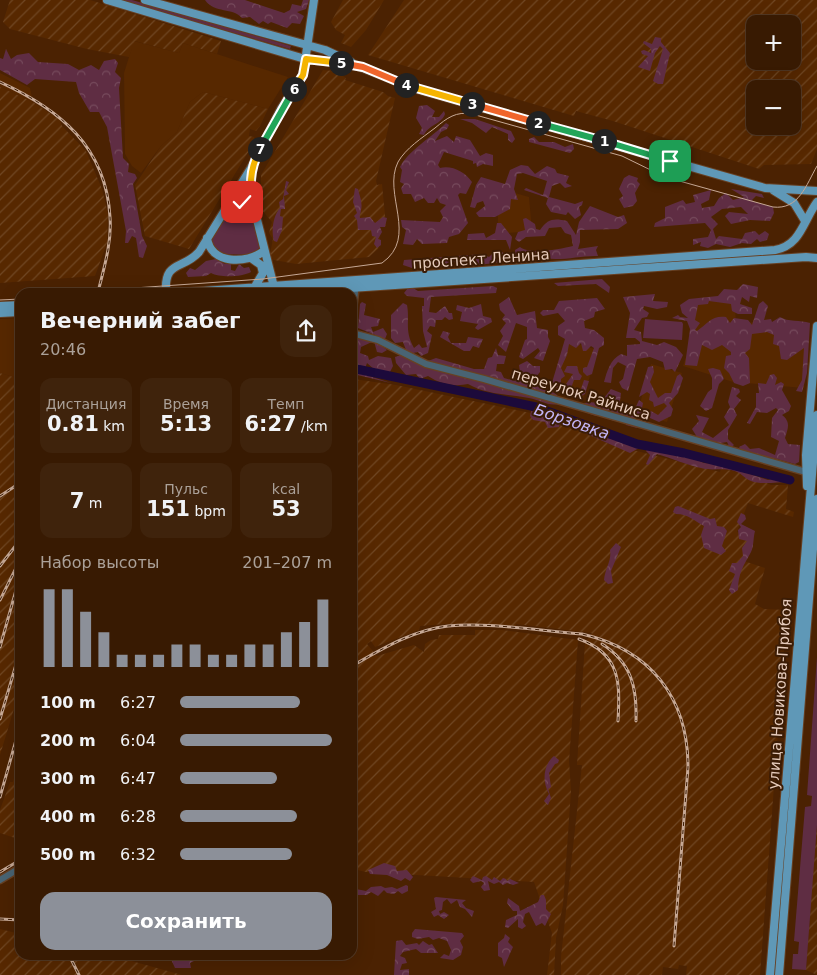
<!DOCTYPE html>
<html lang="ru">
<head>
<meta charset="utf-8">
<style>
  body { margin:0; font-family:"DejaVu Sans",sans-serif; background:#3f230c; color:#f1f3f6; height:100vh; display:flex; flex-direction:column; font-size:19px; white-space:nowrap }
  * { box-sizing:border-box; margin:0 }
  p { font-size:16px; color:#aba199 }
  .icon { flex:none; width:28px; height:28px; fill:none; stroke:currentColor; stroke-width:2; stroke-linecap:round; stroke-linejoin:round }
  .map { position:relative; flex:1; overflow:hidden }
  .sheet { position:absolute; left:15px; top:288px; width:342px; height:672px; display:flex; flex-direction:column; background:#381a02; border-radius:15px; box-shadow:0 5px 20px #0002,0 0 0 1px #523824 }
  .sheet>* { flex:none }
  .controls { position:absolute; left:746px; top:15px; display:grid; gap:10px }
  .controls a { display:grid; place-items:center; width:55px; height:55px; border-radius:10px; background:#381a02; box-shadow:0 5px 20px #0002,0 0 0 1px #523824; font-size:25px }
  .pin { position:absolute; display:grid; place-items:center; width:42px; height:42px; color:#fff; margin:-21px; border-radius:10px; box-shadow:0 2px 8px #0006 }
  .km { position:absolute; width:25px; height:25px; margin:-12px; border-radius:50%; background:#222; color:#fff; font-size:14px; line-height:25px; text-align:center }
  .round { display:grid; place-items:center; flex:none; width:52px; height:52px; border-radius:15px; background:#3f230c }
  .overview { display:flex; align-items:center; justify-content:space-between; height:85px; padding:0 25px }
  h1 { font-size:22px; font-weight:600; line-height:38px }
  .stats { display:grid; grid-template-columns:repeat(3,1fr); gap:8px; height:85px; padding:5px 25px }
  .stats div { display:grid; align-content:center; border-radius:12px; background:#3f230c; text-align:center }
  .stats b { font-size:21px; font-weight:600 }
  .stats small { font-size:14px; font-weight:400 }
  .stats p { font-size:14px }
  .chart { height:140px; padding:10px 25px }
  .chart p { display:flex; justify-content:space-between }
  .chart svg { width:100%; height:90px; margin-top:5px; stroke:#8c9099; stroke-width:6 }
  .button { display:flex; gap:10px; margin-top:auto; padding:10px 25px }
  .button a { flex:1; height:58px; border-radius:15px; background:#8c9099; color:#fff; font-size:20px; font-weight:600; line-height:58px; text-align:center }
  ul { padding:0 25px; list-style:none; font-size:16px }
  li { display:grid; grid-template-columns:80px 60px 1fr; align-items:center; height:38px }
  li i { height:12px; border-radius:6px; background:#8c9099 }
  .map>svg:first-child { display:block }
  .built { fill:#572800 }
  .industrial { fill:url(#industrial-furrows); fill-rule:evenodd }
  .grass { fill:#5f2d43 }
  .forest { fill:url(#forest-crowns) }
  .lines { fill:none; stroke-linecap:round; stroke-linejoin:round }
  .river { stroke:#1c0a3b; stroke-width:9 }
  .minor-casing { stroke:#674023; stroke-width:9 }
  .major-casing { stroke:#674023; stroke-width:10 }
  .minor { stroke:#496473; stroke-width:6 }
  .major { stroke:#5f98b7; stroke-width:8 }
  .tram { stroke:#c6a895; stroke-width:1 }
  .rail-casing { stroke:#c6a895; stroke-width:3 }
  .rail { stroke:#3b1c05; stroke-width:1; stroke-dasharray:4; stroke-linecap:butt }
  .split-1-casing { stroke:#fff; stroke-width:10 }
  .split-2-casing { stroke:#fff; stroke-width:10 }
  .split-3-casing { stroke:#fff; stroke-width:10 }
  .split-4-casing { stroke:#fff; stroke-width:10 }
  .split-5-casing { stroke:#fff; stroke-width:10 }
  .split-6-casing { stroke:#fff; stroke-width:10 }
  .split-7-casing { stroke:#fff; stroke-width:10 }
  .split-8-casing { stroke:#fff; stroke-width:10 }
  .split-1 { stroke:#22a559; stroke-width:6 }
  .split-2 { stroke:#22a559; stroke-width:6 }
  .split-3 { stroke:#f0652b; stroke-width:6 }
  .split-4 { stroke:#f5b400; stroke-width:6 }
  .split-5 { stroke:#f0652b; stroke-width:6 }
  .split-6 { stroke:#f5b400; stroke-width:6 }
  .split-7 { stroke:#22a559; stroke-width:6 }
  .split-8 { stroke:#f5b400; stroke-width:6 }
  .labels { text-anchor:middle; stroke-width:4; stroke-linejoin:round; paint-order:stroke }
  .street-label { font-size:15px; fill:#e6cbbb; stroke:#3b1c05 }
  .water-label { font-size:16px; font-style:italic; fill:#c4b6f9; stroke:#3b1c05 }
</style>
</head>
<body>
<div class="map">
<svg width="817" height="975" viewBox="0 0 817 975">
  <defs>
    <pattern id="industrial-furrows" width="10" height="10" patternUnits="userSpaceOnUse" patternTransform="scale(1.25)"><rect width="10" height="10" fill="#572800"/><path d="M-1 1l2-2M0 10L10 0M9 11l2-2" fill="none" stroke="#6f4623"/></pattern>
    <pattern id="forest-crowns" width="20" height="18" patternUnits="userSpaceOnUse" patternTransform="scale(1.25)"><rect width="20" height="18" fill="#5f2d43"/><path d="M2 6a3 3 0 1 1 6 0M12 15a3 3 0 1 1 6 0" fill="none" stroke="#764a5c"/></pattern>
  </defs>
  <rect width="100%" height="100%" fill="#4b2202"/>
  <path class="built" d="M134 41 179 53 183 43 288 77 268 109 203 92 190 102 177 132 161 146 141 173 132 166 125 154 124 73Z
    M0 73 30 88 33 102 0 87Z
    M498 188 529 197 532 231 498 234Z
    M734 297 736 321 809 328 804 388 733 382 683 366 693 336 691 300Z
    M20 318V379L0 373V319Z
    M565 340 598 350 583 399 551 390Z
    M651 364 682 373 667 422 637 414Z"/>
  <path class="industrial" d="M10 0H90L221 41 217 54 183 43 179 53 135 41 129 57 87 49 10 29 3 22Z
    M343 0H384L366 30 351 47 341 43 345 35 336 30 331 22Z
    M404 0H817V149L811 164 764 165 759 169 613 121 576 111 574 116 368 55ZM755 24H792V61H755ZM755 89H792V126H755Z
    M323 70 334 71 346 78 345 80 383 92 388 96 395 98 376 181 377 185 382 184 386 226 379 227 380 242 378 249 369 257 296 264 269 259 273 239 269 233 272 222 261 209V175Z
    M0 87 33 102 60 120 62 126 86 151 102 189 108 214 107 243 95 276 0 283Z
    M203 92 268 109 260 126 256 131 250 129 249 136 254 137 255 141 189 249 145 236 135 185 161 146 177 132 190 102Z
    M0 373 20 379V689L0 755Z
    M353 379 396 385 559 419 609 444 720 472 721 469 739 472 771 485H788L786 509 794 512 793 517 748 503 737 532 750 537 744 561 765 568 755 604 764 609 787 610 760 975H686L687 966 679 965 678 969 663 967 662 975H561V957L582 765H577L585 643 592 633 516 624V626L445 624 420 626 419 630 375 647 371 641 367 644 377 656 414 645 424 652 425 644 431 640 438 639 439 635H475V630H502L578 640 569 761 571 791 563 905 556 938 554 975H547L552 933 534 882 366 872 353 869Z
    M20 757V823L15 838 0 833V810L10 782H13Z
    M817 816V975L806 970Z
    M0 929 20 934V955H110L182 975H0Z"/>
  <path class="grass" d="M118 0H132L291 46 290 49Z
    M234 204 250 207 261 246 253 255 221 254C218 250 213 246 212 241 210 233 227 208 234 204Z
    M645 319 682 322 683 324 682 340 643 338Z
    M817 657V825L806 970 792 969 793 954H798L799 942 794 941 805 807 811 806 812 796 807 795Z"/>
  <path class="forest" d="M205 0H245L284 13 290 10 292 4 301 6 303 0H309L306 9 297 12 304 16 300 24 292 23 287 28 271 22 268 24 263 21 259 24 250 17 242 18C233 7 215 14 205 0Z
    M655 37 661 38V42L670 53 663 84H658L653 81 663 49 660 46 655 53 650 71 638 67 648 56 642 54 641 51 644 50 651 53V49L643 43 644 41 652 44Z
    M6 49 11 59 17 55 29 53 38 62 68 64 79 70 91 65 99 70 104 61 115 59 118 63 115 72 121 78 119 88 123 158 129 164 128 172 135 174 137 178 133 184 142 236 147 246 143 258 139 257 136 238 132 236 128 243H125L126 231 107 127 99 112H90L79 93 76 82 35 79 27 85 0 70V58L3 59Z
    M427 105 435 111 432 117H439L444 111 445 114C442 124 428 125 424 135L419 134 422 128 416 118 419 106Z
    M460 119H475L511 131 515 139 512 143 508 140V134L492 127 486 133 472 123Z
    M446 123 449 125 447 129 441 132 435 141 447 136 454 142 456 136 470 140 480 156 486 153 493 155V166L483 164 477 167 476 163 473 164V161L444 152 438 165 440 168C452 165 465 172 472 182L466 194 460 193 458 195 468 223 459 234 449 237 447 243 422 244 417 239 413 245 403 244 406 230 402 227 401 220 440 222 443 217 440 211 446 205 440 203 437 198 434 203H428L424 198 415 202 411 194H403L401 188 404 184 400 182 402 170 400 167C408 151 432 137 446 123Z
    M534 137 539 142H554L565 147 573 144 574 149 570 153 529 142V139Z
    M521 165 528 166 535 174 547 166 555 169 557 173 569 176 566 183 572 186 565 188 560 183 552 186 549 197 575 204 583 201 582 205 579 207 581 215 575 219 568 212 566 215 551 212 546 204 548 198 524 190 526 188 543 195 547 181 523 173 517 174 514 189 518 200 511 199 510 209 495 217H479L476 213 485 206 483 201 477 203 475 208 470 207 476 185 481 177 505 184 510 170Z
    M629 175 638 178 637 181 640 184 635 193 637 201 633 206 624 208 619 199 623 196 619 189 624 178Z
    M286 181 289 182 286 190 289 194 284 196 285 209H281L280 216 283 217 282 230 277 242 274 241C271 231 273 216 280 208L279 202 283 199Z
    M355 188 358 189C359 194 363 203 361 210 361 213 359 215 360 218L370 217 375 223 383 217 387 218 385 227H380L382 232 378 239 381 240V245L377 248 374 244 376 237 372 236 371 230H358L357 220 354 216 357 213 353 202Z
    M731 189 762 194 764 198 756 196 752 200 755 202 773 207 774 213 770 221 750 220 731 224 725 216 729 212 748 214 741 207 722 209 711 217 718 224 713 229 716 239 719 236 742 239 745 233 755 231 759 235 765 231 769 234 767 240 760 242 757 239 751 244 742 243 730 247 716 244 708 248 700 246 701 242 693 245V239L708 237 711 230 705 223 654 227 655 223 665 218V207L683 200 686 204 695 202 693 195 711 190 709 200 701 204 702 208 714 206 719 198 726 193 733 200 744 197Z
    M590 206 618 217 624 215 627 223 618 229 580 230V242L578 249 598 246 596 250 598 256C578 255 554 264 535 255L521 262 516 258 515 250 520 247C529 255 561 249 573 246L571 235 565 233 561 227 549 228 545 236 526 237 519 242 515 239 518 232 525 230 523 219 526 218 535 224 536 229 540 230C548 219 553 218 567 221L576 235 579 222Z
    M497 223H501L512 237 510 250 506 240H467L468 234 484 233 486 238 495 233Z
    M502 252 507 256 508 261 479 265 475 262 469 266 455 262 438 268 432 265 422 266 417 263 412 268 403 265 404 260 483 254 489 257 492 254Z
    M216 259 225 264 231 262V270L235 271 239 264 244 268 249 267 251 272C242 277 220 278 211 273L206 276 188 277 186 273 190 268 195 270 206 261Z
    M602 279 610 287 609 293 596 284 558 286 554 283Z
    M743 284 758 287 757 298 750 296 749 302 742 297 740 304 752 308V314H738L732 311 731 304 709 301 708 304 698 305 695 320 700 323 695 330 697 331C707 324 712 315 726 317L730 323 734 318 748 320 752 325 759 304 763 301 768 306 764 320 771 319 772 322 780 317C788 322 800 320 810 323L807 373 802 392 796 391 802 380 804 348 787 360 781 359 779 346 773 344 774 335 767 332 752 334 750 349 745 353 749 358 750 383 743 386 734 383 729 373 724 368 726 356 731 355V352L722 345 712 350 702 345 697 366 685 365 690 329 687 321 672 318 678 315 680 317 688 318 682 313 680 305 689 299 718 296 724 289 737 290Z
    M493 286 497 288 496 293 431 297 429 312 436 313 445 306 449 313H452L453 319 449 320 445 317 442 320H436L435 327 430 326 427 331 432 335 428 353 421 356 418 352 413 353 406 350 403 342 395 343 391 338V315L403 303 407 305C410 320 404 331 414 348L419 344 422 348 427 347 423 331 422 306H424V298L407 296 404 293 408 288H413L418 291Z
    M655 294 653 301 668 302 667 307 657 309 644 306 643 309 649 313 647 317 642 318 634 330 641 332 642 341 657 345 664 342 676 347 683 355 675 372 672 369 665 370 663 362 650 357 637 359 628 391 622 388 619 382 623 379 626 366 618 362 613 368 611 383 604 382C607 371 610 360 621 354L627 356V345L640 344V342L635 338H626L630 313 623 297Z
    M509 297 517 315 535 311 537 328 548 330V337L550 341 543 361 534 358 540 351 538 348 523 359 519 357 525 340 527 339V327L516 323 506 352 498 345 503 336 500 331 506 323 502 319 505 315 500 310 499 304Z
    M597 298 605 309 595 312 594 317 584 321 585 328 594 330 604 338V345L599 348 592 374 587 376 583 372V368L587 367 594 348 591 346 586 351H583L581 343 576 348 569 344 567 355 561 368 565 376 561 379V385L566 384 573 374 564 372 567 366H577L579 373 582 376 580 380H574L571 388 580 392 584 380 589 381 585 394 580 397 551 386 565 339 558 335V326L565 321 558 313 543 316 540 313 543 310H554L559 301Z
    M362 302 366 304 364 315 380 319 378 326 371 327 373 332 383 328 387 334 385 339 358 328 360 304Z
    M481 304 483 316 491 318 492 322 478 330 475 328 478 324 460 321 462 312 456 310 457 305 469 308Z
    M443 331 450 333 448 337 451 343H466L468 337 483 339 479 348 473 346 470 351H464L440 337Z
    M358 337 374 340 387 350 382 353 377 352 374 341 361 347 360 353 368 356 369 360 378 356 391 358 393 366 389 374 375 370 367 363 363 374 391 383 353 374 354 339Z
    M496 348 498 355 506 356 504 364H497L496 371 501 372 504 378 515 381 520 372 519 365 527 361 533 366H540V372L535 378 536 386 548 389 557 395 559 404C547 406 540 400 529 398 508 394 487 395 468 384 454 387 440 384 428 376L420 379 416 374 406 375 396 363 395 357 402 355 420 364 436 358 474 369H484L488 358 492 357Z
    M653 366 654 372 650 382 658 398 665 393H671L677 376 680 374 683 378 678 393 669 403 673 409 671 416 659 422 650 418 648 413 651 411 658 415 667 406 664 403 654 407 653 402 649 400 650 394 647 392 639 397 648 367Z
    M713 368 720 370 724 379 719 384 712 408 706 411 700 406 708 392 712 389V378L708 369Z
    M774 374 777 378 775 385 781 382 784 384 782 390 791 406 789 411 782 415C791 422 788 428 785 438L788 444 800 445 799 462 795 464 773 458 768 463 756 459 751 452 741 450 739 447 745 444 750 449 759 448 775 455 779 441 771 437 772 418 778 410 776 408 767 413 757 412 750 424 747 423 756 407V393H759L758 383 766 384 770 375Z
    M732 387 739 389 740 392 736 396 741 400 734 409 737 415 728 430V439L734 445 730 448 727 442 715 444 697 437 692 429 699 421 696 415 709 418 702 432 713 438 729 425 724 417 730 407 728 402Z
    M611 389 621 393 619 409 633 413 639 400 643 403 642 408 645 412 643 417 635 416 637 428 626 425 624 416 617 414 614 421 609 419 611 410 605 411 601 407 596 416 573 408V401L583 404 588 402 600 403Z
    M531 411 552 415 562 413 575 424C586 424 593 431 602 436 611 441 630 440 639 448L630 453 589 435 561 418 559 427 548 428 545 422 533 420 530 416Z
    M648 448 690 457 704 463 746 467 750 474 768 480 782 476 789 477 787 482C777 482 761 485 751 481 743 478 742 472 731 470 721 468 711 471 701 468 686 465 672 458 657 454L648 465 646 464 650 455 646 451Z
    M678 506 710 519 715 518 717 526 724 527 727 531 722 546 726 551 721 555 704 548 701 535 704 526C694 521 689 514 676 514L673 512 675 507Z
    M741 513 745 515 746 519 741 524 755 531C753 538 754 546 751 552 744 565 738 573 738 590L732 594 729 590 735 574 729 571 732 563H737L743 556 742 548 747 541 739 539 738 530 741 527 737 522Z
    M616 543 621 547 611 571 613 583 608 584 604 580C605 569 612 560 610 550Z
    M554 756 559 760 558 763 555 764 549 773 551 787 548 789 551 798 548 805 544 801 549 794C542 782 543 765 554 756Z
    M384 863 395 866 397 871 407 870 413 877 410 881 405 878 401 881 387 875 370 874 368 870Z
    M473 876 482 880 483 877 486 876 492 880 494 877 500 881 503 878 506 879 507 881 510 879 519 883 513 885 507 883 503 885 499 882 494 884 488 881 490 890 484 891 481 887 484 883 481 881 473 883 470 880Z
    M406 885 408 886V891L402 894 398 891 394 894 387 893 384 890 378 896 371 892 367 895H353V891L356 889 366 891 371 887 381 886 385 888 392 887 397 889Z
    M541 895H544L546 900V909L551 914 545 926 542 923 536 926 529 912 525 914 523 922 526 926 522 929 518 927V919L508 928 505 927 506 920 517 915V911H513L507 903 508 898 519 906 520 911 538 902Z
    M436 897 466 900 462 903 466 908 474 911 472 917 465 909 460 907 457 900 451 904 447 899 443 902 442 910 439 911 440 914 444 912 449 915 444 919 438 915 434 917 431 912 436 909 434 898Z
    M415 929 462 933 464 936 460 941 463 947 461 955 453 960 440 958 444 954 449 956 451 950 447 941 439 938 433 940 429 937 418 939 412 937V933Z
    M505 934 510 938 508 942 513 947 504 967 502 958 498 956V943L504 938Z
    M402 940 406 945 417 943 419 945 423 941 429 945 432 944 438 953H421L416 949 403 952 400 956 405 958 407 963 402 964 400 970 409 969V975H394L396 941Z
    M165 955H197L196 960 190 963 191 968H175L170 957Z"/>
  <g class="lines">
    <path class="river" d="M352 368 536 407 637 444 684 453 790 480"/>
    <g class="minor-casing">
      <path id="minor" d="M352 317 356 284
        M352 333 378 340 426 364 484 379 806 472
        M0 880 20 868"/>
    </g>
    <g class="major-casing">
      <path id="major" d="M107 0 305 59 353 64 417 89 765 188 817 191
        M145 0 325 50 351 62
        M251 170 250 192 274 287
        M773 190 794 203 805 221
        M226 206 242 202 255 210
        M207 238C211 265 247 264 264 251
        M251 258 261 265 263 273 254 288
        M166 292C164 260 183 270 199 252L251 168 281 109 303 75 314 0
        M189 292 775 250C801 245 803 221 817 202
        M291 292 806 257 817 258
        M0 306 20 305
        M0 313 20 312
        M807 486 806 455 817 326
        M770 975 817 415
        M779 975 817 499"/>
    </g>
    <use href="#minor" class="minor"/>
    <use href="#major" class="major"/>
    <path class="tram" d="M77 292 263 279 382 263C419 237 382 194 398 162 406 148 422 138 435 128 447 118 456 111 472 114L622 156 665 177 773 207C799 210 806 185 817 166
      M0 300 20 299"/>
    <g class="rail-casing">
      <path id="rail" d="M0 82C59 109 106 146 110 217 112 242 104 268 98 292
        M0 496 20 483
        M0 566 20 540
        M0 600 20 560
        M579 639C621 654 620 683 618 721
        M602 644C632 663 637 688 636 721
        M0 647 20 576
        M352 666C382 649 413 630 448 626 487 622 542 631 582 634 651 650 688 698 688 767L674 946
        M0 719 20 651
        M0 797 20 726
        M0 872 20 860
        M0 919 20 920
        M69 955 79 975"/>
    </g>
    <use href="#rail" class="rail"/>
  </g>
  <g class="lines">
    <g class="split-1-casing">
      <path id="split-1" d="M604 141 670 161"/>
    </g>
    <g class="split-2-casing">
      <path id="split-2" d="M538 123 604 141"/>
    </g>
    <g class="split-3-casing">
      <path id="split-3" d="M472 104 538 123"/>
    </g>
    <g class="split-4-casing">
      <path id="split-4" d="M406 85 472 104"/>
    </g>
    <g class="split-5-casing">
      <path id="split-5" d="M341 63 363 67 406 85"/>
    </g>
    <g class="split-6-casing">
      <path id="split-6" d="M294 89 303 75 306 59 341 63"/>
    </g>
    <g class="split-7-casing">
      <path id="split-7" d="M260 149 294 89"/>
    </g>
    <g class="split-8-casing">
      <path id="split-8" d="M242 202 255 210C249 186 249 171 260 149"/>
    </g>
    <use href="#split-1" class="split-1"/>
    <use href="#split-2" class="split-2"/>
    <use href="#split-3" class="split-3"/>
    <use href="#split-4" class="split-4"/>
    <use href="#split-5" class="split-5"/>
    <use href="#split-6" class="split-6"/>
    <use href="#split-7" class="split-7"/>
    <use href="#split-8" class="split-8"/>
  </g>
  <g class="labels">
    <g class="street-label">
      <text transform="translate(481 259) rotate(-4)" y="5">проспект Ленина</text>
      <text transform="translate(581 394) rotate(17)" y="5">переулок Райниса</text>
      <text transform="translate(780 694) rotate(-86)" y="5">улица Новикова-Прибоя</text>
    </g>
    <g class="water-label">
      <text transform="translate(572 421) rotate(19)" y="6">Борзовка</text>
    </g>
  </g>
</svg>
<div class="controls">
<a>+</a>
<a>−</a>
</div>
<div class="pin" style="left:670px;top:161px;background:#1e9e55"><svg class="icon" aria-label="arrive" viewBox="0 0 24 24"><path d="M6 21V4h12l-3 4 3 4H6"/></svg></div>
<div class="pin" style="left:242px;top:202px;background:#d93025"><svg class="icon" aria-label="check" viewBox="0 0 24 24"><path d="M5 12l5 5 9-10"/></svg></div>
<b class="km" style="left:604px;top:141px">1</b>
<b class="km" style="left:538px;top:123px">2</b>
<b class="km" style="left:472px;top:104px">3</b>
<b class="km" style="left:406px;top:85px">4</b>
<b class="km" style="left:341px;top:63px">5</b>
<b class="km" style="left:294px;top:89px">6</b>
<b class="km" style="left:260px;top:149px">7</b>
<section class="sheet">
<div class="overview"><div><h1>Вечерний забег</h1><p>20:46</p></div><a class="round"><svg class="icon" aria-label="share" viewBox="0 0 24 24"><path d="M12 15V3M7 8l5-5 5 5M5 13v7h14v-7"/></svg></a></div>
<div class="stats">
<div><p>Дистанция</p><b>0.81<small> km</small></b></div>
<div><p>Время</p><b>5:13</b></div>
<div><p>Темп</p><b>6:27<small> /km</small></b></div>
</div>
<div class="stats">
<div><b>7<small> m</small></b></div>
<div><p>Пульс</p><b>151<small> bpm</small></b></div>
<div><p>kcal</p><b>53</b></div>
</div>
<div class="chart"><p><span>Набор высоты</span>201–207 m</p>
<svg viewBox="0 0 160 44" preserveAspectRatio="none"><path d="M5 44V6M15 44V6M25 44V17M35 44V27M45 44V38M55 44V38M65 44V38M75 44V33M85 44V33M95 44V38M105 44V38M115 44V33M125 44V33M135 44V27M145 44V22M155 44V11"/></svg>
</div>
<ul>
<li><b>100 m</b>6:27<i style="width:79%"></i></li>
<li><b>200 m</b>6:04<i style="width:100%"></i></li>
<li><b>300 m</b>6:47<i style="width:64%"></i></li>
<li><b>400 m</b>6:28<i style="width:77%"></i></li>
<li><b>500 m</b>6:32<i style="width:74%"></i></li>
</ul>
<div class="button"><a>Сохранить</a></div>
</section>
</div>
</body>
</html>
